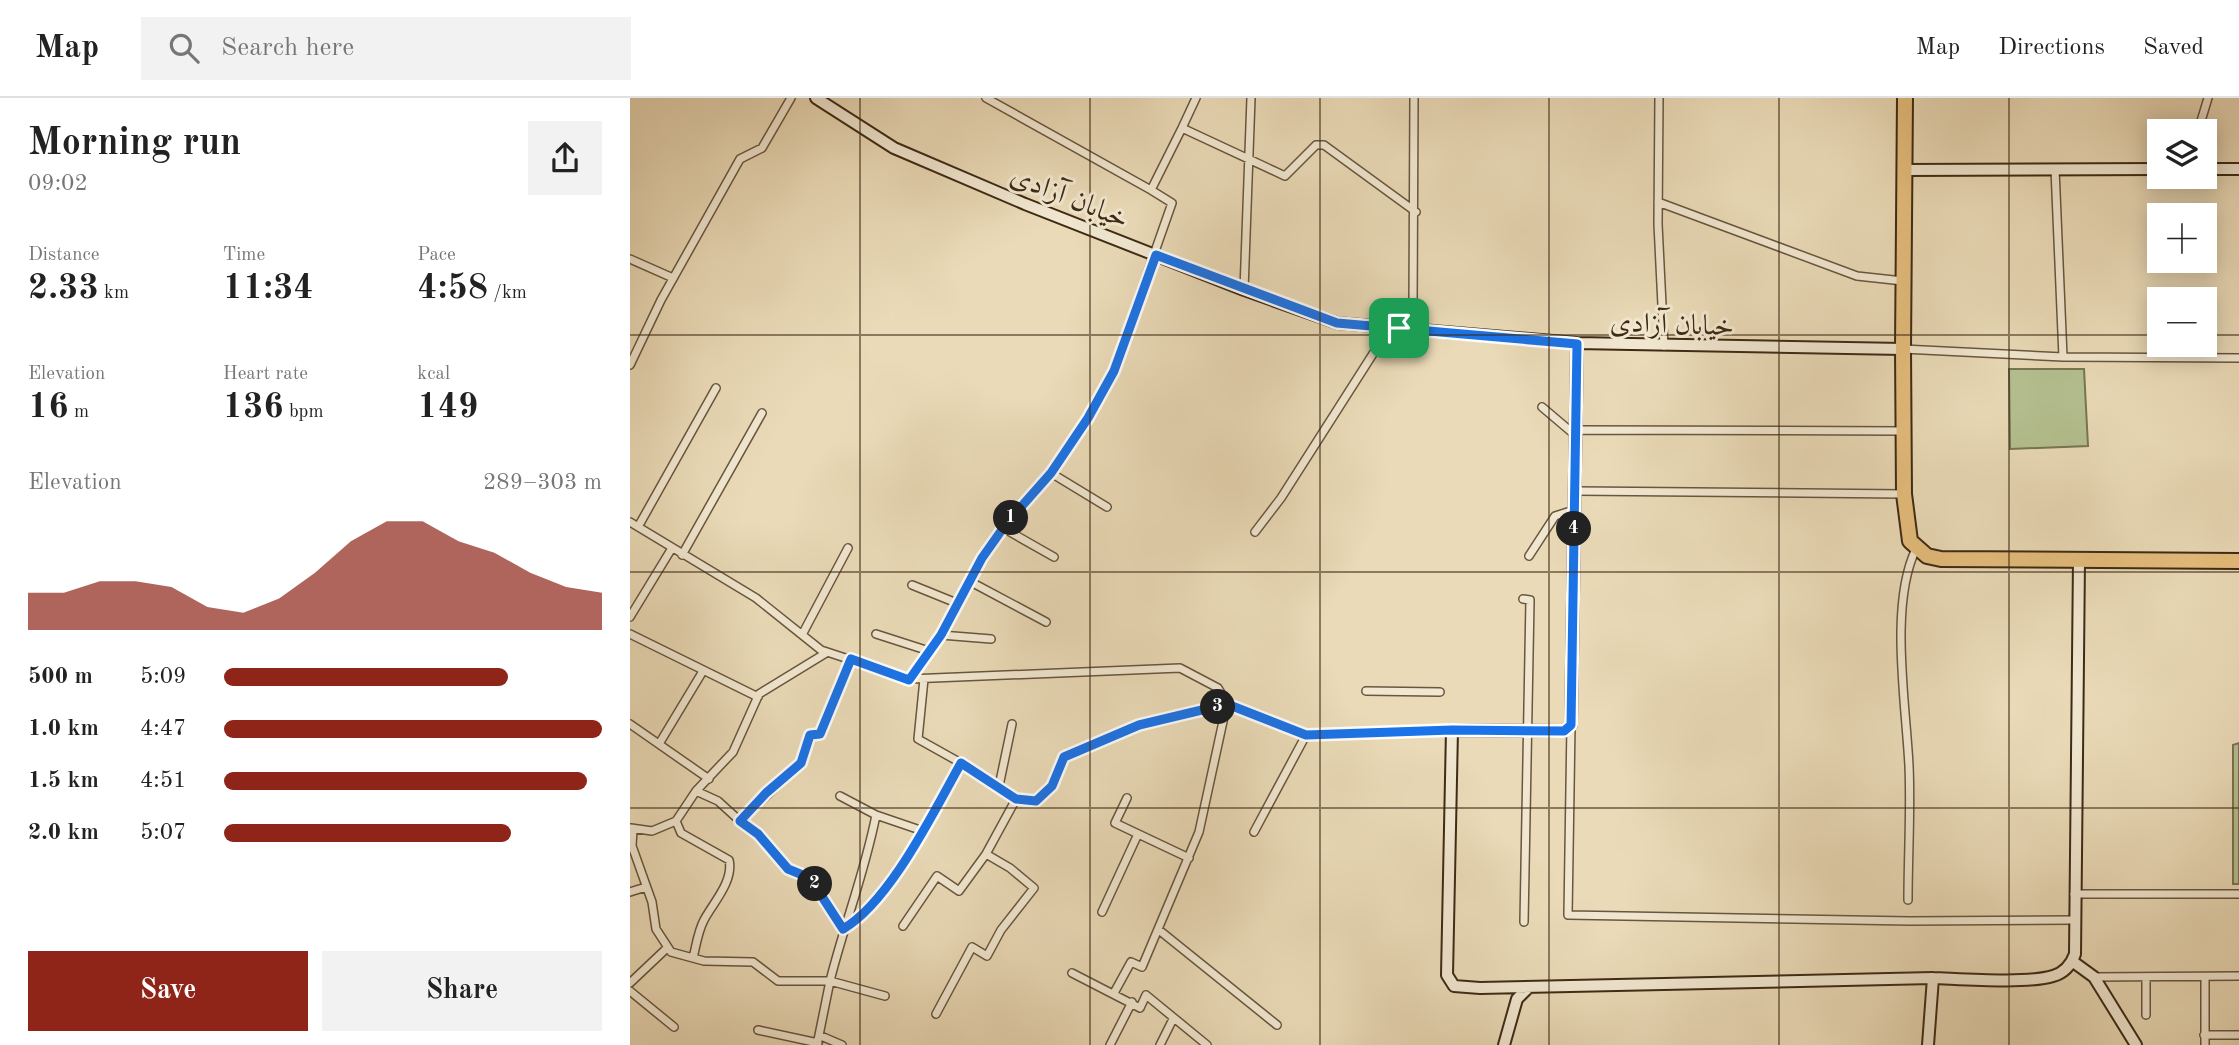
<!DOCTYPE html>
<html lang="en">
<head>
<meta charset="utf-8">
<style>
  body { margin:0; font-family:"Old Standard TT",Amiri,serif; background:#f2f2f2; color:#222; height:100vh; display:flex; flex-direction:column; font-size:26px; white-space:nowrap }
  * { box-sizing:border-box; margin:0 }
  p { font-size:23px; color:#767676 }
  .icon { flex:none; width:38px; height:38px; fill:none; stroke:currentColor; stroke-width:2; stroke-linecap:round; stroke-linejoin:round }
  .map { position:relative; flex:1; overflow:hidden }
  .details { display:flex; flex-direction:column; background:#fff; width:630px }
  .details>* { flex:none }
  .fabs { position:absolute; left:1517px; top:21px; display:grid; gap:14px }
  .fabs a { display:grid; place-items:center; width:70px; height:70px; border-radius:0px; background:#fff; box-shadow:0 4px 18px #0003; font-size:35px }
  .pin { position:absolute; display:grid; place-items:center; width:60px; height:60px; color:#fff; margin:-30px; border-radius:14px; box-shadow:0 4px 10px #0006 }
  .km { position:absolute; width:35px; height:35px; margin:-18px; border-radius:50%; background:#222; color:#fff; font-size:19px; line-height:35px; text-align:center }
  .round { display:grid; place-items:center; flex:none; width:74px; height:74px; border-radius:0px; background:#f2f2f2 }
  .headline { display:flex; align-items:center; justify-content:space-between; height:119px; padding:0 28px }
  h1 { font-size:38px; font-weight:800; line-height:52px }
  .stats { display:grid; grid-template-columns:repeat(3,1fr); gap:10px; height:119px; padding:7px 28px }
  .stats div { display:grid; align-content:center }
  .stats b { font-size:35px; font-weight:800 }
  .stats small { font-size:19px; font-weight:400 }
  .stats p { font-size:19px }
  .chart { height:196px; padding:14px 28px }
  .chart p { display:flex; justify-content:space-between }
  .chart svg { width:100%; height:126px; margin-top:7px; fill:#8f2418; opacity:.7 }
  .button { display:flex; gap:14px; margin-top:auto; padding:14px 28px }
  .button a { flex:1; height:80px; border-radius:0px; background:#8f2418; color:#fff; font-size:28px; font-weight:800; line-height:80px; text-align:center }
  .button a+a { background:#f2f2f2; color:#222 }
  ul { padding:0 28px; list-style:none; font-size:23px }
  li { display:grid; grid-template-columns:112px 84px 1fr; align-items:center; height:52px }
  li i { height:18px; border-radius:9px; background:#8f2418 }
  header { display:flex; align-items:center; gap:42px; box-sizing:border-box; height:98px; padding:0 35px; background:#fff; border-bottom:2px solid #e0e0e0 }
  header strong { font-size:33px }
  nav { display:flex; gap:38px; margin-inline-start:auto; font-size:24px }
  .search { width:490px; height:63px; background:#f2f2f2; display:flex; align-items:center; gap:18px; box-sizing:border-box; padding:0 24px; border-radius:0px; color:#767676; font-size:26px }
  main { display:flex; flex:1; min-height:0 }
  .map>svg:first-child { display:block }
  .green { fill:#b4c090; stroke:#787552; stroke-width:2 }
  .lines { fill:none; stroke-linecap:round; stroke-linejoin:round }
  .street-casing { stroke:#68563e; stroke-width:10 }
  .secondary-casing { stroke:#3d2a15; stroke-width:14 }
  .highway-casing { stroke:#3d2a15; stroke-width:18 }
  .street { stroke:#f1e7d0; stroke-width:7 }
  .secondary { stroke:#f1e7d0; stroke-width:10 }
  .highway { stroke:#e5bd7c; stroke-width:14 }
  .route-casing { stroke:#fff; stroke-width:14 }
  .route { stroke:#1a73e8; stroke-width:9 }
  .grid { fill:none; stroke:#3d2a15; stroke-width:2; stroke-opacity:0.55 }
  .labels { text-anchor:middle; stroke-width:6; stroke-linejoin:round; paint-order:stroke }
  .street-label { font-size:28px; fill:#3d2a15; stroke:#f1e7d0 }
</style>
</head>
<body>
<header>
<strong>Map</strong>
<div class="search"><svg class="icon" aria-label="search" viewBox="0 0 24 24"><circle cx="10" cy="10" r="6"/><path d="M15 15l6 6"/></svg>Search here</div>
<nav><a>Map</a><a>Directions</a><a>Saved</a></nav>
</header>
<main>
<section class="details">
<div class="headline"><div><h1>Morning run</h1><p>09:02</p></div><a class="round"><svg class="icon" aria-label="share" viewBox="0 0 24 24"><path d="M12 15V3M7 8l5-5 5 5M5 13v7h14v-7"/></svg></a></div>
<div class="stats">
<div><p>Distance</p><b>2.33<small> km</small></b></div>
<div><p>Time</p><b>11:34</b></div>
<div><p>Pace</p><b>4:58<small> /km</small></b></div>
</div>
<div class="stats">
<div><p>Elevation</p><b>16<small> m</small></b></div>
<div><p>Heart rate</p><b>136<small> bpm</small></b></div>
<div><p>kcal</p><b>149</b></div>
</div>
<div class="chart"><p><span>Elevation</span>289–303 m</p>
<svg viewBox="0 0 160 44" preserveAspectRatio="none"><path d="M0 44V31L10 31L20 27L30 27L40 29L50 36L60 38L70 33L80 24L90 13L100 6L110 6L120 13L130 17L140 24L150 29L160 31V44z"/></svg>
</div>
<ul>
<li><b>500 m</b>5:09<i style="width:75%"></i></li>
<li><b>1.0 km</b>4:47<i style="width:100%"></i></li>
<li><b>1.5 km</b>4:51<i style="width:96%"></i></li>
<li><b>2.0 km</b>5:07<i style="width:76%"></i></li>
</ul>
<div class="button"><a>Save</a><a>Share</a></div>
</section>
<div class="map">
<svg width="1609" height="947" viewBox="0 0 1609 947">
  <rect width="100%" height="100%" fill="#eadab7"/>
  <filter id="stains"><feTurbulence type="fractalNoise" baseFrequency=".00286" numOctaves="4"/><feColorMatrix values="0 0 0 0 .2 0 0 0 0 .09 0 0 0 0 .02 0 0 0 .5 -.17"/></filter>
  <radialGradient id="worn" r=".72"><stop offset=".6" stop-color="#630" stop-opacity="0"/><stop offset="1" stop-color="#630" stop-opacity=".3"/></radialGradient>
  <path class="green" d="M1379 271H1454L1458 348 1380 351Z
    M1609 645V786H1603V647Z"/>
  <g class="lines">
    <g class="street-casing">
      <path id="street" d="M356 0 521 92
        M1029 0 1028 126 1034 248
        M552 30 566 0
        M1568 33 1578 0
        M1425 71 1433 259
        M1028 104 1227 178 1273 183
        M0 161 43 180
        M614 192 621 0
        M777 231 783 208 784 0
        M1273 251 1433 259 1609 260
        M0 267 31 202 110 61 132 50 161 0
        M912 309 945 337
        M945 332 1274 333
        M421 375 477 409
        M945 393 1274 396
        M0 424 126 500 191 552 279 581 550 570 588 590 597 605 676 637 822 632
        M8 429 86 290
        M373 430 424 459
        M625 434 651 400 748 248 755 230
        M52 457 132 315
        M899 458 925 418 944 412
        M341 484 416 524
        M282 487 329 506
        M893 501 900 502 894 824
        M0 519 42 450
        M173 535 218 450
        M0 536 128 599
        M246 536 299 553
        M311 537 361 541
        M221 561 190 636 180 637 171 665 110 723 128 735 158 771 180 780 213 831C260 804 304 713 331 665L386 701
        M279 581 311 537 352 460 376 426 421 375 458 320 483 273 542 105 521 92 552 30 655 78 686 47H694L786 114
        M294 581 288 641 331 665
        M736 593 810 594
        M0 626 79 681
        M941 627 938 817 1280 823 1445 822
        M29 646 73 573
        M369 688 382 626
        M66 693 88 703 110 723
        M210 698 246 717
        M497 700 485 725 559 760
        M1 730 22 733 46 723
        M3 731 2 748 22 804 26 831 41 854 74 863 123 864 148 883H200L187 947
        M624 734 676 637
        M0 794 16 789
        M1444 796H1609
        M1278 802C1278 758 1281 712 1279 668 1276 606 1259 506 1286 451
        M472 814 508 736
        M273 828 307 778 329 793 356 756
        M529 832 647 927
        M63 860C66 848 68 833 74 822 83 805 104 783 99 762L51 735 46 723 66 693 103 654 129 596 196 555
        M442 875 510 910 516 897 577 947
        M1464 879 1609 878
        M0 885 37 850
        M0 893 44 929
        M484 895 501 864 512 869 569 734 597 605
        M255 898 200 883C214 827 235 774 246 717L293 733
        M306 916 342 849 357 858 371 832 404 790 380 770 356 756 386 701 406 703 422 688 434 659 509 627 597 605
        M1516 917V880
        M128 932 188 945
        M1574 937H1609
        M191 938 212 947
        M480 947 502 904
        M530 947 543 921
        M1575 947V879"/>
    </g>
    <g class="secondary-casing">
      <path id="secondary" d="M186 0 264 50 395 106 614 192 707 225 947 245 1273 251
        M1575 71H1609
        M1275 72 1530 71
        M947 245 941 627 934 633 822 632 817 877 824 888 850 890 1303 880C1332 881 1397 886 1423 878 1434 875 1441 867 1445 856L1449 462
        M1442 863 1464 879 1506 947
        M874 947 887 901 899 889
        M1298 947 1303 880"/>
    </g>
    <g class="highway-casing">
      <path id="highway" d="M1275 0 1273 251 1274 396 1280 443 1297 458 1311 461 1609 463"/>
    </g>
    <use href="#street" class="street"/>
    <use href="#secondary" class="secondary"/>
    <use href="#highway" class="highway"/>
  </g>
  <g class="lines">
    <g class="route-casing">
      <path id="route" d="M526 157 707 225 947 246 941 627 934 633 822 632 676 637 597 606 509 627 434 659 422 688 406 703 386 701 331 665C304 713 260 804 213 831L180 780 158 771 128 736 110 723 136 695 171 665 180 637 190 636 221 561 279 582 311 537 352 460 376 426 421 375 458 320 484 273Z"/>
    </g>
    <use href="#route" class="route"/>
  </g>
  <path class="grid" d="M230 0V947M460 0V947M690 0V947M919 0V947M1149 0V947M1379 0V947M0 237H1530M1575 237H1609M0 474H1609M0 710H1609"/>
  <g class="labels">
    <g class="street-label">
      <text transform="translate(440 98) rotate(22)" y="10">خیابان آزادی</text>
      <text transform="translate(1042 225) rotate(2)" y="10">خیابان آزادی</text>
    </g>
  </g>
  <rect width="100%" height="100%" filter="url(#stains)"/>
  <rect width="100%" height="100%" fill="url(#worn)"/>
</svg>
<div class="fabs">
<a><svg class="icon" aria-label="layers" viewBox="0 0 24 24"><path d="M12 4l9 5-9 5-9-5zM3 14l9 5 9-5"/></svg></a>
<a>+</a>
<a>−</a>
</div>
<div class="pin" style="left:769px;top:230px;background:#1e9e55"><svg class="icon" aria-label="arrive" viewBox="0 0 24 24"><path d="M6 21V4h12l-3 4 3 4H6"/></svg></div>
<b class="km" style="left:381px;top:420px">1</b>
<b class="km" style="left:185px;top:786px">2</b>
<b class="km" style="left:588px;top:609px">3</b>
<b class="km" style="left:944px;top:431px">4</b>
</div>
</main>
</body>
</html>
